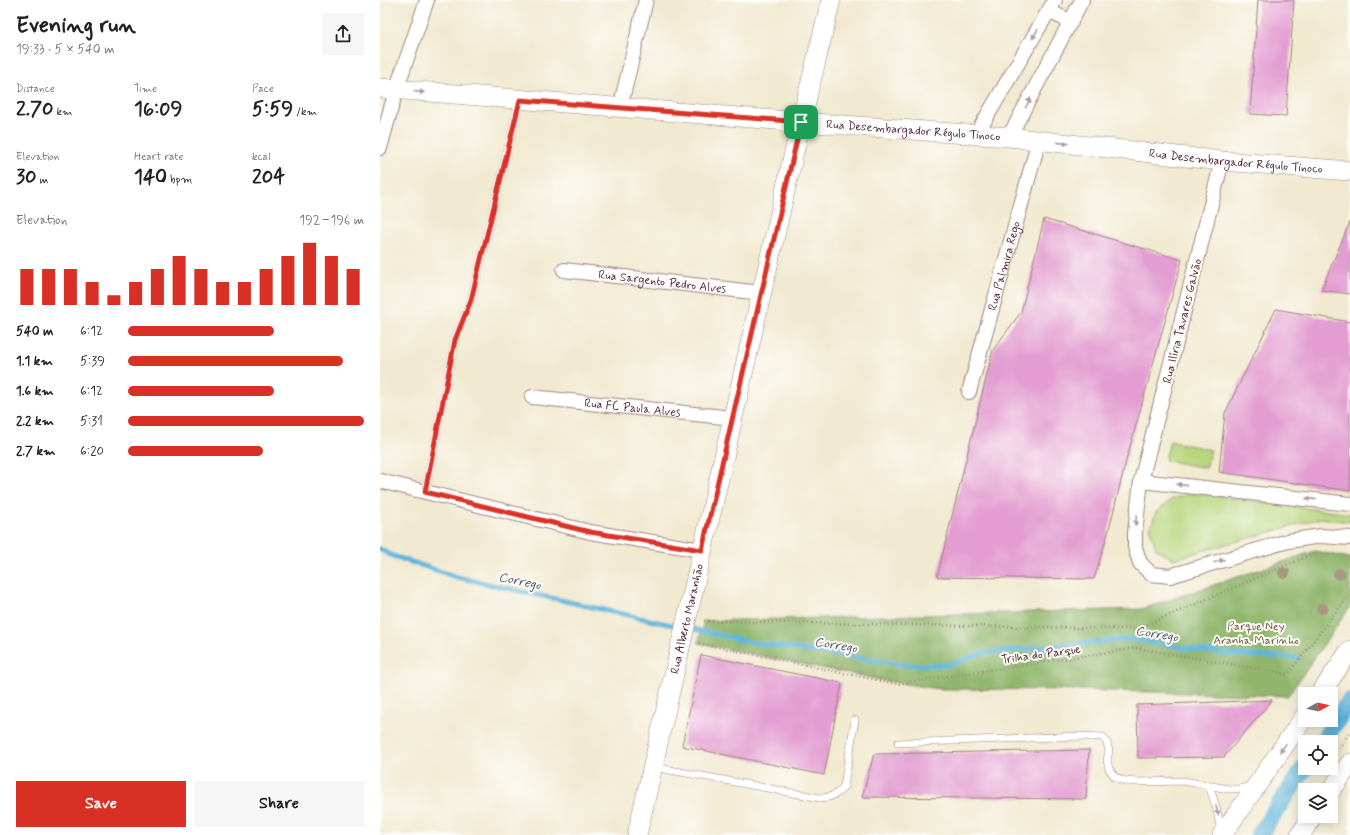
<!DOCTYPE html>
<html lang="en">
<head>
<meta charset="utf-8">
<style>
  body { margin:0; font-family:Mynerve,sans-serif; background:#f6f6f6; color:#222; height:100vh; display:flex; flex-direction:column; font-size:15px; white-space:nowrap }
  * { box-sizing:border-box; margin:0 }
  p { font-size:13px; color:#767676 }
  .icon { flex:none; width:22px; height:22px; fill:none; stroke:currentColor; stroke-width:2; stroke-linecap:round; stroke-linejoin:round }
  .map { position:relative; flex:1; overflow:hidden }
  .drawer { display:flex; flex-direction:column; background:#fff; width:380px }
  .drawer>* { flex:none }
  .needle { width:26px; rotate:82deg }
  .tools { position:absolute; left:918px; top:687px; display:grid; gap:8px }
  .tools a { display:grid; place-items:center; width:40px; height:40px; border-radius:0px; background:#fff; box-shadow:0 2px 10px #0003; font-size:20px }
  .pin { position:absolute; display:grid; place-items:center; width:34px; height:34px; color:#fff; margin:-17px; border-radius:8px; box-shadow:0 2px 6px #0006 }
  .round { display:grid; place-items:center; flex:none; width:42px; height:42px; border-radius:0px; background:#f6f6f6 }
  .head { display:flex; align-items:center; justify-content:space-between; height:68px; padding:0 16px }
  h1 { font-size:22px; font-weight:700; line-height:30px }
  .figures { display:grid; grid-template-columns:repeat(3,1fr); gap:6px; height:68px; padding:4px 16px }
  .figures div { display:grid; align-content:center }
  .figures b { font-size:20px; font-weight:700 }
  .figures small { font-size:11px; font-weight:400 }
  .figures p { font-size:11px }
  .chart { height:112px; padding:8px 16px }
  .chart p { display:flex; justify-content:space-between }
  .chart svg { width:100%; height:72px; margin-top:4px; stroke:#d93025; stroke-width:6 }
  .cta { display:flex; gap:8px; margin-top:auto; padding:8px 16px }
  .cta a { flex:1; height:46px; border-radius:0px; background:#d93025; color:#fff; font-size:16px; font-weight:700; line-height:46px; text-align:center }
  .cta a+a { background:#f6f6f6; color:#222 }
  ul { padding:0 16px; list-style:none; font-size:13px }
  li { display:grid; grid-template-columns:64px 48px 1fr; align-items:center; height:30px }
  li i { height:10px; border-radius:5px; background:#d93025 }
  main { display:flex; flex:1; min-height:0 }
  .map>svg:first-child { display:block }
  .green { fill:#b6d57c; stroke:#807a54 }
  .forest { fill:#90b66c; stroke:#6d6a4c }
  .lines { fill:none; stroke-linecap:round; stroke-linejoin:round }
  .stream { stroke:#5db3d9; stroke-width:5 }
  .canal { stroke:#5db3d9; stroke-width:18 }
  .building { fill:#e39dd2 }
  .lane-casing { stroke:#9e847e; stroke-width:8 }
  .street-casing { stroke:#9e847e; stroke-width:16 }
  .secondary-casing { stroke:#9e847e; stroke-width:20 }
  .path { stroke:#9e847e; stroke-width:2.5; stroke-dasharray:1 3; stroke-linecap:butt }
  .lane { stroke:#fff; stroke-width:7 }
  .street { stroke:#fff; stroke-width:14 }
  .secondary { stroke:#fff; stroke-width:19 }
  .tree { fill:#a79882 }
  .oneway { fill:#ae9aa0 }
  .route-casing { stroke:#fff; stroke-width:8 }
  .route { stroke:#d93025; stroke-width:5 }
  .labels { text-anchor:middle; stroke-width:4; stroke-linejoin:round; paint-order:stroke }
  .street-label { font-size:12px; fill:#4a1f2b; stroke:#fdfcf7 }
  .park-label { font-size:12px; fill:#6a5643; stroke:#fdfcf7 }
  .water-label { font-size:13px; font-style:italic; fill:#525a71; stroke:#fdfcf7 }
</style>
</head>
<body>
<main>
<section class="drawer">
<div class="head"><div><h1>Evening run</h1><p>19:33 · 5 × 540 m</p></div><a class="round"><svg class="icon" aria-label="share" viewBox="0 0 24 24"><path d="M12 15V3M7 8l5-5 5 5M5 13v7h14v-7"/></svg></a></div>
<div class="figures">
<div><p>Distance</p><b>2.70<small> km</small></b></div>
<div><p>Time</p><b>16:09</b></div>
<div><p>Pace</p><b>5:59<small> /km</small></b></div>
</div>
<div class="figures">
<div><p>Elevation</p><b>30<small> m</small></b></div>
<div><p>Heart rate</p><b>140<small> bpm</small></b></div>
<div><p>kcal</p><b>204</b></div>
</div>
<div class="chart"><p><span>Elevation</span>192–196 m</p>
<svg viewBox="0 0 160 44" preserveAspectRatio="none"><path d="M5 44V22M15 44V22M25 44V22M35 44V30M45 44V38M55 44V30M65 44V22M75 44V14M85 44V22M95 44V30M105 44V30M115 44V22M125 44V14M135 44V6M145 44V14M155 44V22"/></svg>
</div>
<ul>
<li><b>540 m</b>6:12<i style="width:62%"></i></li>
<li><b>1.1 km</b>5:39<i style="width:91%"></i></li>
<li><b>1.6 km</b>6:12<i style="width:62%"></i></li>
<li><b>2.2 km</b>5:31<i style="width:100%"></i></li>
<li><b>2.7 km</b>6:20<i style="width:57%"></i></li>
</ul>
<div class="cta"><a>Save</a><a>Share</a></div>
</section>
<div class="map">
<svg width="970" height="835" viewBox="0 0 970 835">
  <rect width="100%" height="100%" fill="#fdfcf7"/>
  <filter id="ink" filterUnits="userSpaceOnUse"><feTurbulence type="fractalNoise" baseFrequency=".025" numOctaves="2"/><feDisplacementMap in="SourceGraphic" scale="8" xChannelSelector="R" yChannelSelector="G"/><feConvolveMatrix kernelMatrix="1 2 1 2 8 2 1 2 1" color-interpolation-filters="sRGB"/></filter>
  <filter id="wash" filterUnits="userSpaceOnUse"><feTurbulence type="fractalNoise" baseFrequency=".012" numOctaves="4" result="noise"/><feDisplacementMap in="SourceGraphic" scale="16" xChannelSelector="R" yChannelSelector="G"/><feGaussianBlur stdDeviation="0.9" result="paint"/><feColorMatrix in="noise" values="0 0 0 0 0 0 0 0 0 0 0 0 0 0 0 0 0 1.4 0 .05"/><feComposite in="paint" operator="in"/></filter>
  <g filter="url(#wash)">
    <rect width="100%" height="100%" fill="#f1e9d0"/>
    <path class="green" d="M790 441 831 450 826 468 785 460Z
      M813 493 970 514V522L941 518 794 559 776 549 770 529 776 512 792 499Z"/>
    <path class="forest" d="M935 551 970 558V607L908 696 701 690 558 689 506 681 318 643 324 621 762 609Z"/>
    <g class="lines">
      <path class="stream" d="M0 549 10 555 77 577 301 627
        M308 628 370 642 525 665H569L603 653 748 639 844 654 918 658"/>
      <path class="canal" d="M942 742 970 701
        M879 835 925 767"/>
    </g>
    <g id="blocks">
      <path class="building" d="M878 0H914L906 116 870 114Z
        M664 219 802 260 746 461 728 533 714 579 557 577 613 350 641 312Z
        M970 222V294L941 290Z
        M896 309 970 322V491L839 472 845 413Z
        M321 655 462 683 444 775 302 746Z
        M892 700 844 757 758 758 757 705Z
        M709 750 706 799 482 797 494 754Z"/>
    </g>
  </g>
  <g filter="url(#ink)">
    <use href="#blocks" fill-opacity="0" stroke="#9e847e" stroke-width="1"/>
    <g class="lines">
      <g class="lane-casing">
        <path id="lane" d="M45 492 75 340 91 300 140 100
          M518 743 701 736 723 737 727 743 729 751 727 760 729 769 735 777 745 781 757 782 803 781 849 789H859L871 786
          M274 767 440 798C451 797 458 795 464 786L475 720
          M829 786 836 806 841 831"/>
      </g>
      <g class="street-casing">
        <g id="street">
          <path d="M669 11 691 22"/>
          <path d="M240 108 266 0"/>
          <path d="M596 135 675 0"/>
          <path d="M629 137 702 0"/>
          <path d="M0 148 16 90 47 0"/>
          <path d="M842 161 761 481 755 532V547L760 563 771 574 790 576 908 541 941 536 970 538"/>
          <path id="s1" d="M184 270 381 293"/>
          <path id="s2" d="M589 392 659 140"/>
          <path id="s3" d="M152 397 353 418"/>
          <path d="M0 481 210 532 322 550"/>
          <path d="M761 481 970 504"/>
        </g>
      </g>
      <g class="secondary-casing">
        <g id="secondary">
          <path id="s4" d="M0 88 421 122 629 137 842 161 970 171"/>
          <path d="M940 694 970 650"/>
          <path d="M951 791 970 763"/>
          <path id="s5" d="M257 835 421 122 451 0"/>
          <path d="M842 835 925 716"/>
          <path d="M920 835 933 816"/>
        </g>
      </g>
      <path class="path" d="M324 621 757 629 930 555
        M319 643 516 684 757 648 908 674 970 594
        M959 748 970 732"/>
      <use href="#lane" class="lane"/>
      <use href="#street" class="street"/>
      <use href="#secondary" class="secondary"/>
    </g>
    <g class="tree">
      <circle cx="904" cy="573" r="6"/>
      <circle cx="959" cy="574" r="6"/>
      <circle cx="942" cy="608" r="6"/>
    </g>
    <defs><path id="oneway-solid" d="M-6-.8H1V-3.2L6.5 0L1 3.2V.8H-6Z"/></defs>
    <g class="oneway">
      <use href="#oneway-solid" transform="translate(655 34) rotate(120)"/>
      <use href="#oneway-solid" transform="translate(39 92) rotate(5)"/>
      <use href="#oneway-solid" transform="translate(648 103) rotate(-62)"/>
      <use href="#oneway-solid" transform="translate(683 143) rotate(6)"/>
      <use href="#oneway-solid" transform="translate(802 485) rotate(-174)"/>
      <use href="#oneway-solid" transform="translate(931 499) rotate(-174)"/>
      <use href="#oneway-solid" transform="translate(756 520) rotate(97)"/>
      <use href="#oneway-solid" transform="translate(839 561) rotate(-16)"/>
      <use href="#oneway-solid" transform="translate(903 748) rotate(125)"/>
      <use href="#oneway-solid" transform="translate(837 810) rotate(77)"/>
    </g>
  </g>
  <g class="lines" filter="url(#ink)">
    <g class="route-casing">
      <path id="route" d="M140 100 421 122 322 550 210 532 45 492 75 340 91 300Z"/>
    </g>
    <use href="#route" class="route"/>
  </g>
  <g class="labels">
    <g class="street-label">
      <text dy="4" stroke="none"><textPath href="#s4" startOffset="535">Rua Desembargador Régulo Tinoco</textPath></text>
      <text dy="4" stroke="none"><textPath href="#s4" startOffset="859">Rua Desembargador Régulo Tinoco</textPath></text>
      <text dy="4" stroke="none"><textPath href="#s2" startOffset="131">Rua Palmira Rego</textPath></text>
      <text dy="4" stroke="none"><textPath href="#s1" startOffset="99">Rua Sargento Pedro Alves</textPath></text>
      <text transform="translate(802 321) rotate(-76)" y="4">Rua Ilíria Tavares Galvão</text>
      <text dy="4" stroke="none"><textPath href="#s3" startOffset="101">Rua FC Paula Alves</textPath></text>
      <text dy="4" stroke="none"><textPath href="#s5" startOffset="222">Rua Alberto Maranhão</textPath></text>
      <text transform="translate(661 654) rotate(-8)" y="4">Trilha do Parque</text>
    </g>
    <g class="park-label">
      <text x="876" y="630">Parque Ney<tspan x="876" dy="14">Aranha Marinho</tspan></text>
    </g>
    <g class="water-label">
      <text transform="translate(140 580) rotate(12)" y="5">Corrego</text>
      <text transform="translate(777 633) rotate(9)" y="5">Corrego</text>
      <text transform="translate(456 644) rotate(9)" y="5">Corrego</text>
    </g>
  </g>
</svg>
<div class="tools">
<a><svg class="needle" viewBox="-14 -14 28 28"><path d="M0-13l5 13h-10z" fill="#e53935"/><path d="M0 13l5-13h-10z" fill="#767676"/></svg></a>
<a><svg class="icon" aria-label="locate" viewBox="0 0 24 24"><circle cx="12" cy="12" r="6"/><path d="M12 2v4M12 18v4M2 12h4M18 12h4"/></svg></a>
<a><svg class="icon" aria-label="layers" viewBox="0 0 24 24"><path d="M12 4l9 5-9 5-9-5zM3 14l9 5 9-5"/></svg></a>
</div>
<div class="pin" style="left:421px;top:122px;background:#1e9e55"><svg class="icon" aria-label="arrive" viewBox="0 0 24 24"><path d="M6 21V4h12l-3 4 3 4H6"/></svg></div>
</div>
</main>
</body>
</html>
